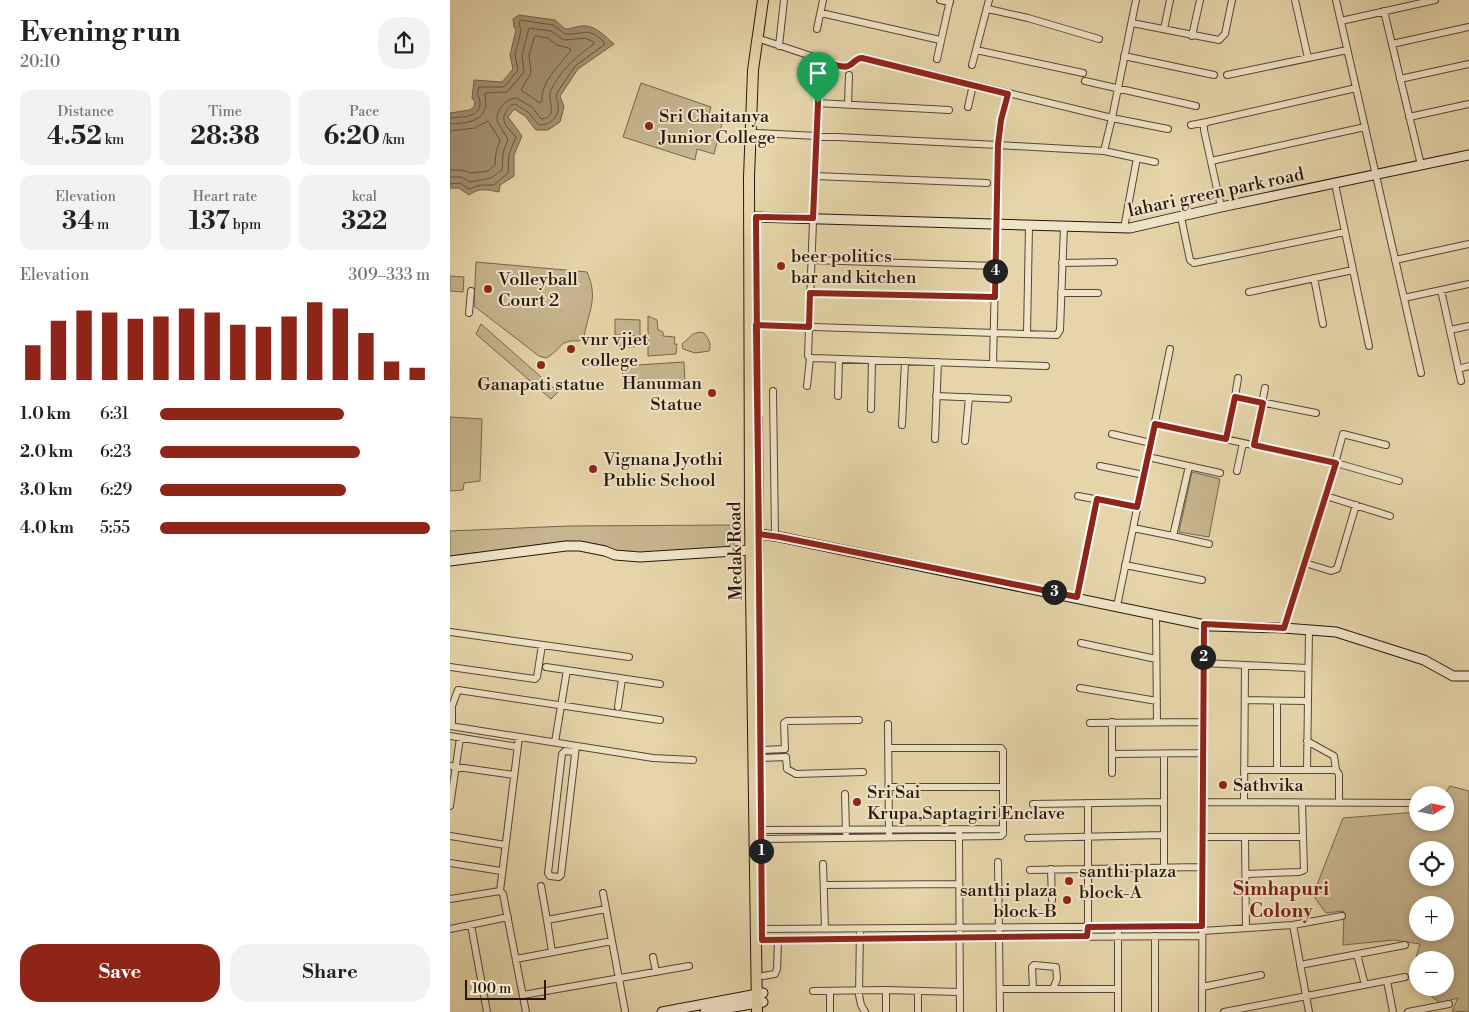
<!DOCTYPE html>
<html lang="en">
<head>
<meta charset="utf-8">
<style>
  body { margin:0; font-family:"Libre Bodoni",serif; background:#f2f2f2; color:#222; height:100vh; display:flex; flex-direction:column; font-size:19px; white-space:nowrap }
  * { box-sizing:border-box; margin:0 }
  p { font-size:16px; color:#767676 }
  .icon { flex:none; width:28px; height:28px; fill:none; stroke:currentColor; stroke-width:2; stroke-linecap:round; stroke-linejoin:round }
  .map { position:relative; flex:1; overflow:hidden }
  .sheet { display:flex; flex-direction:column; background:#fff; width:450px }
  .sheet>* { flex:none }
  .needle { width:32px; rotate:80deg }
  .buttons { position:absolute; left:959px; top:786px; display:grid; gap:10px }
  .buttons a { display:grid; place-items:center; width:45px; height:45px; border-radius:50%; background:#fff; box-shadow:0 2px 8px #0003; font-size:25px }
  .scale { position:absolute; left:15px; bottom:12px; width:81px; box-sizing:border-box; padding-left:5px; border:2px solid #27170b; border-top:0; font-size:14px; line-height:18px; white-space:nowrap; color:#27170b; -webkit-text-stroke:4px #efe4c8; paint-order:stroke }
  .pin { position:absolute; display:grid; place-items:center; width:42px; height:42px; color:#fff; margin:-51px -21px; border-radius:50% 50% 50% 0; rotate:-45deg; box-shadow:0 0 5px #0007 }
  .pin .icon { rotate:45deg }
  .km { position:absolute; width:25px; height:25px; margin:-12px; border-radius:50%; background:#222; color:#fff; font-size:14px; line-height:25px; text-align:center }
  .round { display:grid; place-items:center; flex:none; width:52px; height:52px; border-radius:20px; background:#f2f2f2 }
  .headline { display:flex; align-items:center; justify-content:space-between; height:85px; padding:0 20px }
  h1 { font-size:28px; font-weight:700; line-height:38px }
  .figures { display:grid; grid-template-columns:repeat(3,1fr); gap:8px; height:85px; padding:5px 20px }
  .figures div { display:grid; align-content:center; border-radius:12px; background:#f2f2f2; text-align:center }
  .figures b { font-size:25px; font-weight:700 }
  .figures small { font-size:14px; font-weight:400 }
  .figures p { font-size:14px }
  .chart { height:140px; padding:10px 20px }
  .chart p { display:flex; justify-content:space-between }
  .chart svg { width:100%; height:90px; margin-top:5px; stroke:#8f2418; stroke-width:6 }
  .cta { display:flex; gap:10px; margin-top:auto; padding:10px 20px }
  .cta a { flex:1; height:58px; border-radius:20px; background:#8f2418; color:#fff; font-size:20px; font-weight:700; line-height:58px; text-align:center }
  .cta a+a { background:#f2f2f2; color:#222 }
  ul { padding:0 20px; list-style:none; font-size:16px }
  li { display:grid; grid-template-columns:80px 60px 1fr; align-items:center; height:38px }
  li i { height:12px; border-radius:6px; background:#8f2418 }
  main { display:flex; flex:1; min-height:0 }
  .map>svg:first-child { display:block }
  .green { fill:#c6b58f; stroke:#76664d; fill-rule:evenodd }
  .water { fill:#a59474; stroke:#73624a }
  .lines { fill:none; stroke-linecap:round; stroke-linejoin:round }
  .shore { stroke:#665640; stroke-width:1 }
  .street-casing { stroke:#574633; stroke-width:8 }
  .secondary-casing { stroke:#27170b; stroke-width:11 }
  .primary-casing { stroke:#27170b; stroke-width:12 }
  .street { stroke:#efe4c8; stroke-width:6 }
  .secondary { stroke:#efe4c8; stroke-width:9 }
  .primary { stroke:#e6d5aa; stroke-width:10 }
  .route-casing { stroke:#fff; stroke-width:10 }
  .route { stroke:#8f2418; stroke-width:6 }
  .poi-dot { fill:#8f2418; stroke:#efe4c8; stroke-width:2 }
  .labels { text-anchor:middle; stroke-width:4; stroke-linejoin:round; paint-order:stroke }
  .poi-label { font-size:18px; fill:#27170b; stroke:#efe4c8; text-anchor:start }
  .street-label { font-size:18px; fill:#27170b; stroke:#efe4c8 }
  .neighbourhood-label { font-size:19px; font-weight:bold; fill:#7a1f14; stroke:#efe4c8 }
</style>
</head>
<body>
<main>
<section class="sheet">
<div class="headline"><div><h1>Evening run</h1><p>20:10</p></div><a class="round"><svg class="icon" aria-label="share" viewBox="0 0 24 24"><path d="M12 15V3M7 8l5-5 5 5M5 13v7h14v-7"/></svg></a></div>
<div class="figures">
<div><p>Distance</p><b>4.52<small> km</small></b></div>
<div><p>Time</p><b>28:38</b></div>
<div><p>Pace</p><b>6:20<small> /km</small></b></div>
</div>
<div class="figures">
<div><p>Elevation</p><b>34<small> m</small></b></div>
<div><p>Heart rate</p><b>137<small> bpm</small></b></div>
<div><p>kcal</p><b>322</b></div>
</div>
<div class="chart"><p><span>Elevation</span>309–333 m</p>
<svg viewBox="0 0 160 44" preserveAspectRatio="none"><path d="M5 44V27M15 44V15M25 44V10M35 44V11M45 44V14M55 44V13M65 44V9M75 44V11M85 44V17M95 44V18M105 44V13M115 44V6M125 44V9M135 44V21M145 44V35M155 44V38"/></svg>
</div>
<ul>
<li><b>1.0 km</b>6:31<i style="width:68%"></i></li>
<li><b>2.0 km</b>6:23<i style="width:74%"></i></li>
<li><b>3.0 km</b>6:29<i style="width:69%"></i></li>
<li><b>4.0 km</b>5:55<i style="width:100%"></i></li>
</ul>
<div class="cta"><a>Save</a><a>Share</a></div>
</section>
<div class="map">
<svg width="1019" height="1012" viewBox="0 0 1019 1012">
  <rect width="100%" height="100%" fill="#e6d5aa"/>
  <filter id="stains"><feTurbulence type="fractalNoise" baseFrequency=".004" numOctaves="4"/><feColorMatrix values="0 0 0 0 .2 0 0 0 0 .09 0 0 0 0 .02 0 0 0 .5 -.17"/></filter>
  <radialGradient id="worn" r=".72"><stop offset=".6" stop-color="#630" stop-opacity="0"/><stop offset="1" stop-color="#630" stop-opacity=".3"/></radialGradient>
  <path class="green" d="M191 83 261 107 259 114 273 119 264 154 247 149 245 160 173 137Z
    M26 262 137 272C149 299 138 312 134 337L129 341C108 339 111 351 96 358L89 356 24 306Z
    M0 276 14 277 13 292 0 291Z
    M198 316 207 320 208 330 213 332V336L225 337 224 344H227L226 354 198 356Z
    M165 319 190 320V336L165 335Z
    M31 324 108 392 101 399 26 334Z
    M249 332 254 333C258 338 262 344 259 351L245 353 233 349 232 344 243 334Z
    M168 337 185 338 184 347 167 346Z
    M234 362 235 383 173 387 172 366Z
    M0 417 32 419 30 481 14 483 13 490 0 491Z
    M742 472 770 479 759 537 729 532Z
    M284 525V547L199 554 168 552 146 544 118 541 0 556V531L117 526Z
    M1000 786 1019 791V1012L1002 1011 1008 998 990 1003 971 988H995V960H968L967 984 960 978 970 944 944 940 893 945 894 911 876 913 863 895 893 818 967 812 968 822H995L994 795ZM968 850H995V878H968ZM968 905H995V932H968Z"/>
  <path class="water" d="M69 15 105 20 115 29C122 29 130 25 136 26 147 27 156 37 164 44L128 69 110 96 114 107 110 122 98 130H86L75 116 64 109 58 117 72 136 64 155V176L50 185 49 192C37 190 30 187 19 195L9 188H0V113L20 110 24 107 25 102 22 98 24 80 52 82 63 69 60 55 66 30 64 27 63 19Z"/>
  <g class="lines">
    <path class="shore" d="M86 36 98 38 107 45 119 48 121 50C110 65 90 82 92 102L90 103 71 90 81 73 79 55 84 38Z
      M0 118C10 117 31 118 30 102 29 95 26 95 29 87H54L68 70 65 55 71 31 69 24 70 20 103 25 115 34C133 35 139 26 154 42V45L125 66 107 93C105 98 108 99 108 104 110 117 100 125 89 125L78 112 65 104C60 105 59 107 56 112 49 121 60 130 66 137L59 154 58 173 44 185H30L19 189 10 183 0 184
      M0 124C14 123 33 123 36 105 36 101 35 97 35 93L57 92 74 72 72 55 79 28 101 31 114 40 135 38 144 42 143 45C125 57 111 70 101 90 96 99 110 118 91 119L82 107 66 98C55 99 46 110 47 121L58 139 53 153 52 170 41 178 20 182 11 177H0
      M0 131 25 128 38 121 50 140 46 152 45 165 38 171 21 173 11 170H0"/>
    <g class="street-casing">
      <path id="street" d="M490 0 500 2
        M845 0 858 58
        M886 0 971 373
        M538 9 578 18 649 39
        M934 11 971 165
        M371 13 490 40
        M891 21 985 0
        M682 23 769 40 775 34 782 0
        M367 29 373 0
        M714 29 720 0
        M742 36 750 0
        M313 40 394 67 401 65 409 58H412L662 118 686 0
        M942 44 1019 27
        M329 46 334 0
        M526 50 633 73
        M674 56 764 75
        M369 59 358 356 362 358 596 366
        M487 59 500 0
        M522 65 539 0
        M777 75 897 50
        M950 79 1019 64
        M635 81 746 106
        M558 94 551 120 548 145 654 151 705 162
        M367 103 499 110
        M398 104 399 75
        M518 107 523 85
        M959 117 1019 104
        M741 125 757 122
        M305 133 548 145 543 364
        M654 151 662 118 718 129
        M761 161 915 127
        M365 176 537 183
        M885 184 919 346
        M771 207 754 130V125L757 122 906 88
        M731 217 740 260 744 263 895 232
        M674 228 687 158
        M361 260 545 266
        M945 260 1019 244
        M612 263 664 262
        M864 278 873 324
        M991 290 1011 381
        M799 292 903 270
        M360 293 545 297
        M611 293H648
        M954 298 1019 284
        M19 313 21 291
        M306 325 607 335 610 330 614 226
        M1000 330 1019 326
        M577 334 579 226
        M1008 369 1019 366
        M357 386 360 358
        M323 391 325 536
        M388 396 389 359
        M486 396 558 399
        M785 397 788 378
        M421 409 422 360
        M705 424 886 463 949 481
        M452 425 455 361
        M662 434 701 443
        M485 439 488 362
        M776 439 785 397 866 413
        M515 441 519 397
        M804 445 815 388
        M698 457 770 473
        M650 466 694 475
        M787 471 793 443
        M628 496 687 507
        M876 496 940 516
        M683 528 723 536 739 466
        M723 536 759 544
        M855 563 881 571 887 569 906 505
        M675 565 752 580
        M627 597 647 499
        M667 606 720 349
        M706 614 707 722
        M834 628 876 496 893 434 936 445
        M0 632 179 657
        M631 643 706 659
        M753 663 858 668
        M0 667 85 679 87 677 92 645
        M96 667 210 684
        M630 688 707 701
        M795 700 858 701
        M827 701V770
        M168 707 172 679
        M640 723 753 722
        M438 724 439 833
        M0 726 203 758 243 760
        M2 726V706L8 690 210 720
        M0 736 68 747
        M857 741 884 756 886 770
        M105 742 117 670
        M439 748H551L553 751V829
        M310 750 335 749 334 723 337 721 409 720
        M125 752 115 751 112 754 98 873 100 876 109 877 111 875 126 746
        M662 754 753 753
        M714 754V868
        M310 758 336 757 337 769 346 774 413 772
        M0 766 64 775
        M794 770H886L889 774V803
        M857 770 859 630
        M662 773V722
        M439 787H553
        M395 794 396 833
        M753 802 968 803
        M794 802 795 665
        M583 804 714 802
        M0 806 10 738
        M509 833 510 1012
        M0 836 55 845
        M753 837H853
        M795 837 796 928
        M578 838 714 835
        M311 839 551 836 553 834V829L311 830
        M548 862 550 1012
        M0 863 51 871
        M373 864 375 929
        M601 869 602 900
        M580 870 752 867
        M796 874 849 872 854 870 852 803
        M374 885 509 884
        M91 886 97 920
        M50 891 69 737
        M153 893 175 1011
        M0 899 50 891 53 894 76 1012
        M21 925 37 1012
        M843 925 892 916
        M0 929 58 917
        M312 929 752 926
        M410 929 409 995 411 1005 415 1012
        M638 929V803
        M752 931 843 925 859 1012
        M705 936V1012
        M312 939 752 936
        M102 952 97 920 156 909
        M907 954 915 985
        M203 957 206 972
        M66 959 162 941
        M850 965 955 945
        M313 976 325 974 327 969 328 939
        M937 981 943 1012
        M752 987 811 975
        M550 989H668
        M583 989 582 967 584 965 606 967 607 979 603 989
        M436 990V1012
        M363 991 436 990 509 992
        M468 991V1012
        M73 995 239 966
        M380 1012V991
        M668 1012V933
        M752 1012 754 624
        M774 1012 955 977
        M958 1012 999 1004"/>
    </g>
    <g class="secondary-casing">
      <path id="secondary" d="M306 217 680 228 771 207 1019 155
        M309 534 330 537 760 626 834 628 886 632 974 660 1003 676H1019
        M0 561 116 546H130L155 551 165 555 190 557 301 550
        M212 1012 313 993
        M255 1012 313 1002"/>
    </g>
    <g class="primary-casing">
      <path id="primary" d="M307 418 308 573
        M307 1012 300 518 299 177 303 70 313 0"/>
    </g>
    <use href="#street" class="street"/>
    <use href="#secondary" class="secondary"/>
    <use href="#primary" class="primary"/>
  </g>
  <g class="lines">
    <g class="route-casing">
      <path id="route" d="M368 103 363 218 306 217 312 940 637 936 638 927 752 926 754 624 834 628 886 463 804 445 813 403 785 397 776 439 705 424 687 507 647 499 627 597 330 537 309 534 306 325 359 327 360 293 545 297 548 145 551 120 558 94 412 58C405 58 404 64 398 66 391 69 376 61 369 59L368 103"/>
    </g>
    <use href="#route" class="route"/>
  </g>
  <g class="poi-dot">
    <circle cx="199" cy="126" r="5"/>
    <circle cx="331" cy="266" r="5"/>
    <circle cx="38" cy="289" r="5"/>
    <circle cx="121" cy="349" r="5"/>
    <circle cx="91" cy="365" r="5"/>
    <circle cx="262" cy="393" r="5"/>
    <circle cx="143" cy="469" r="5"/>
    <circle cx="773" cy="785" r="5"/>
    <circle cx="407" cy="802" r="5"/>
    <circle cx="619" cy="881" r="5"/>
    <circle cx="617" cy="900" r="5"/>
  </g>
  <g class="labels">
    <g class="poi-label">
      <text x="209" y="122">Sri Chaitanya<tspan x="209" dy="21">Junior College</tspan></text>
      <text x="341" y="262">beer politics<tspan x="341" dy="21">bar and kitchen</tspan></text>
      <text x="48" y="285">Volleyball<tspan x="48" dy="21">Court 2</tspan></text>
      <text x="131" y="345">vnr vjiet<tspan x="131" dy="21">college</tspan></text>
      <text x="252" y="389" text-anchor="end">Hanuman<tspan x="252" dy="21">Statue</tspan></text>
      <text x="91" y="390" text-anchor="middle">Ganapati statue</text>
      <text x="153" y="465">Vignana Jyothi<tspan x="153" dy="21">Public School</tspan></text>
      <text x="783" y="791">Sathvika</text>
      <text x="417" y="798">Sri Sai<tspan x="417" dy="21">Krupa,Saptagiri Enclave</tspan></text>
      <text x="629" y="877">santhi plaza<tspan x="629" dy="21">block-A</tspan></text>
      <text x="607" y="896" text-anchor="end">santhi plaza<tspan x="607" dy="21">block-B</tspan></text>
    </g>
    <g class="street-label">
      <text transform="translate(766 192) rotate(-12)" y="6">lahari green park road</text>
      <text transform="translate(285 551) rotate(-91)" y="6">Medak Road</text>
    </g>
    <g class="neighbourhood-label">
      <text x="831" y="895">Simhapuri<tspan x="831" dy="22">Colony</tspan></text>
    </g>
  </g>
  <rect width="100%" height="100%" filter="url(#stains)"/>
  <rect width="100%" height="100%" fill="url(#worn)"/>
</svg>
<div class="buttons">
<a><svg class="needle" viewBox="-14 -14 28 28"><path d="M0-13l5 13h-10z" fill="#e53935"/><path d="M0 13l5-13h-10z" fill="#767676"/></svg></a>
<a><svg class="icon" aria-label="locate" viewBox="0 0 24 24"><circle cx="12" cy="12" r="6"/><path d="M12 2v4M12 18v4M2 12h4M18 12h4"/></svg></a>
<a>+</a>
<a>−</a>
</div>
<div class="scale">100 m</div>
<div class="pin" style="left:368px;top:103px;background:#1e9e55"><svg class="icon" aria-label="arrive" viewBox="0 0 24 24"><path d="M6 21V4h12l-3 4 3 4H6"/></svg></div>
<b class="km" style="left:311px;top:851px">1</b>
<b class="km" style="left:753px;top:657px">2</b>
<b class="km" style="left:604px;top:592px">3</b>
<b class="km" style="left:545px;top:271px">4</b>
</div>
</main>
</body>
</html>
